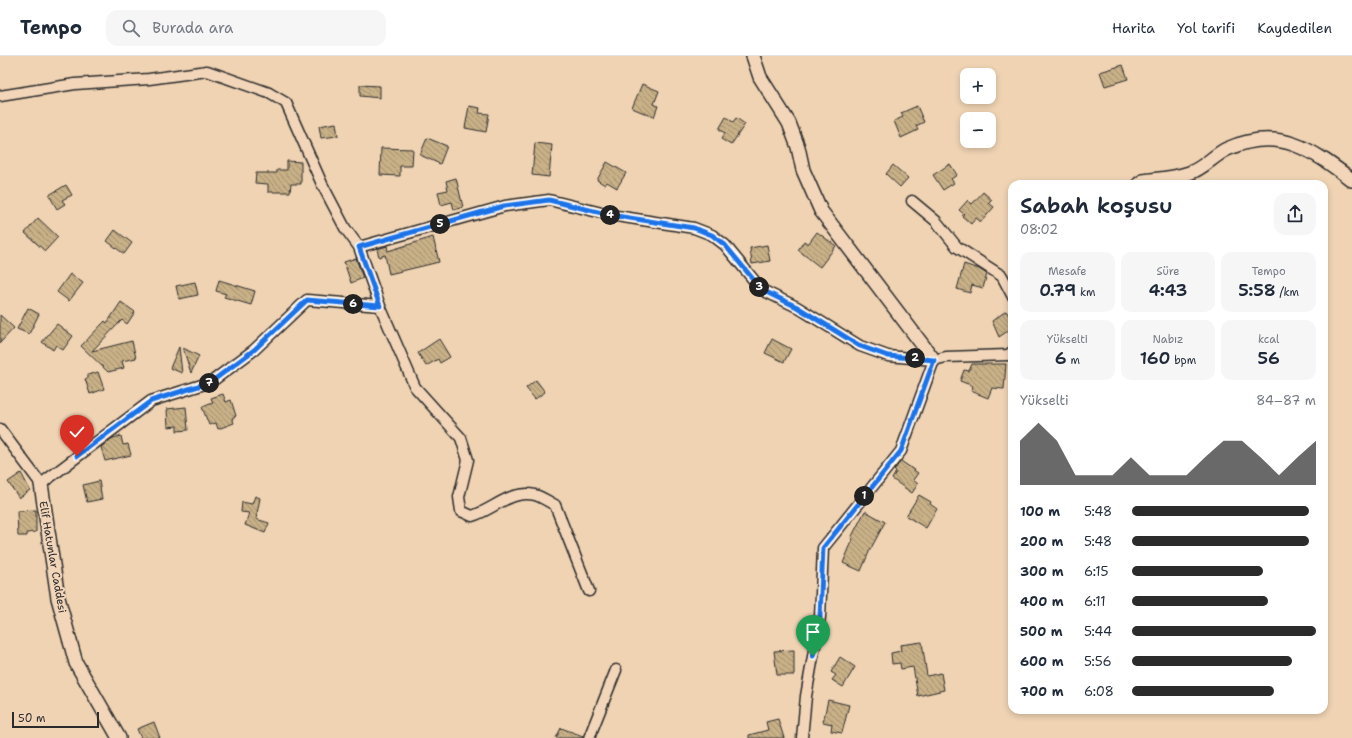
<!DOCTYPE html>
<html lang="tr">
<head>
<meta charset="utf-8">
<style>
  body { margin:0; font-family:"Shantell Sans",sans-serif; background:#f6f6f7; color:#1f2937; height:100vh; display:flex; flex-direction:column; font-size:15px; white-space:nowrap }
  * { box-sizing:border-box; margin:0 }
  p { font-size:13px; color:#747a83 }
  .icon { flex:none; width:22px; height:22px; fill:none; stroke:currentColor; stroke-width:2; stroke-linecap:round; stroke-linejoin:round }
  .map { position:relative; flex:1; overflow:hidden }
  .panel { position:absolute; left:1008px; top:124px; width:320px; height:534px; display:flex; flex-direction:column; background:#fff; border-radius:12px; box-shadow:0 2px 6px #0003 }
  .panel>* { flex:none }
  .controls { position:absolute; left:960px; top:12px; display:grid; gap:8px }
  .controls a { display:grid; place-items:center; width:36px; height:36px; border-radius:8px; background:#fff; box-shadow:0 2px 6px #0003; font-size:20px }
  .scale { position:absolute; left:12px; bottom:10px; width:87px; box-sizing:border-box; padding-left:4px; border:2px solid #2b2b2b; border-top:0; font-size:11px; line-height:14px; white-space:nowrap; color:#2b2b2b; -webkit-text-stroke:3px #f3d6ba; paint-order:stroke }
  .pin { position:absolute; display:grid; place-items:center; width:34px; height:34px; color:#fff; margin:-41px -17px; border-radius:50% 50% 50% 0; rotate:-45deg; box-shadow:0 0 4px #0007 }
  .pin .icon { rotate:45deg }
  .km { position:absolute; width:20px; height:20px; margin:-10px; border-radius:50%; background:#222; color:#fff; font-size:11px; line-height:20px; text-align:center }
  .round { display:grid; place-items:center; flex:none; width:42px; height:42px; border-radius:12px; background:#f6f6f7 }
  .summary { display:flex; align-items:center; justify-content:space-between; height:68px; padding:0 12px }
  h1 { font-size:22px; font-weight:600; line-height:30px }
  .figures { display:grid; grid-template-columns:repeat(3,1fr); gap:6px; height:68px; padding:4px 12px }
  .figures div { display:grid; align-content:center; border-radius:10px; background:#f6f6f7; text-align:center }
  .figures b { font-size:17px; font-weight:600 }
  .figures small { font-size:11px; font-weight:400 }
  .figures p { font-size:11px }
  .chart { height:112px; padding:8px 12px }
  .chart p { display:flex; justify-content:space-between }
  .chart svg { width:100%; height:72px; margin-top:4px; fill:#2b2b2b; opacity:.7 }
  ul { padding:0 12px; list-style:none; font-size:13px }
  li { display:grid; grid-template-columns:64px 48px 1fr; align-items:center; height:30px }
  li i { height:10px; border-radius:5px; background:#2b2b2b }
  header { display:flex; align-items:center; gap:24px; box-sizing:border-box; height:56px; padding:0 20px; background:#fff; border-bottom:1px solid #e0e1e3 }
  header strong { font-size:19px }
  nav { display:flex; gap:22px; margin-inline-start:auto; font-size:14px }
  .search { width:280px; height:36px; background:#f6f6f7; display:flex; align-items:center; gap:10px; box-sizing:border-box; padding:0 14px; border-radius:12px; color:#747a83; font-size:15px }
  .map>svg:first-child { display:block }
  .building { fill:url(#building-back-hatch); stroke:#2b2b2b }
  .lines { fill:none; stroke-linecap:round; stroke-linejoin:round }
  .minor-casing { stroke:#2b2b2b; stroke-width:13 }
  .tertiary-casing { stroke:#2b2b2b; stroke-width:16 }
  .minor { stroke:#f3d6ba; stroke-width:10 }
  .tertiary { stroke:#f3d6ba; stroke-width:13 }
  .route-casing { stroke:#fff; stroke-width:8 }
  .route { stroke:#1a73e8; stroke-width:5 }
  .labels { text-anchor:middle; stroke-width:4; stroke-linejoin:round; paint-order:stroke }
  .street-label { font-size:11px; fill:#2b2b2b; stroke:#f3d6ba }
</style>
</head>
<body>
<header>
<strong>Tempo</strong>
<div class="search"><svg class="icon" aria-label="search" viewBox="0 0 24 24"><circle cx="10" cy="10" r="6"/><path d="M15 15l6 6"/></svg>Burada ara</div>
<nav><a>Harita</a><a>Yol tarifi</a><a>Kaydedilen</a></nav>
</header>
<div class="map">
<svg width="1352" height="682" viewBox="0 0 1352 682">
  <defs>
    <pattern id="building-back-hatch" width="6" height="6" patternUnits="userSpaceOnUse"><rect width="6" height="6" fill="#c8b087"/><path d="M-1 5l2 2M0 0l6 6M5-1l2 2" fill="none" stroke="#a38f6f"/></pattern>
  </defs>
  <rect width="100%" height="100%" fill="#efd3b3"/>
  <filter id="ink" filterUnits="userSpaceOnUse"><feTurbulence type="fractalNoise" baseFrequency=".025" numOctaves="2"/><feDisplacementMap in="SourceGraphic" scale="8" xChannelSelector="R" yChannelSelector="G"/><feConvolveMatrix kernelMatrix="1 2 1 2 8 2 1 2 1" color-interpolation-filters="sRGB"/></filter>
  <g filter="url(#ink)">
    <path class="building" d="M1123 9 1128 23 1105 30 1100 16Z
      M642 28 659 35 654 48 658 50 654 61 632 52Z
      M360 29 380 30V42L360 40Z
      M469 50 480 52 479 57 489 58 486 76 465 72Z
      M917 50 924 66 916 70 918 74 901 82 894 65 903 61 901 57Z
      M726 61 733 66 736 62 745 68 731 89 721 83 725 77 719 73Z
      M336 67 338 80 321 82 319 70Z
      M427 82 447 90 440 108 420 99Z
      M535 87 552 89 549 121 532 119Z
      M381 92 413 93 412 110H400V120L380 119Z
      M287 105 301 106V128H291L290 136H268V128L255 127 256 117H277V114H287Z
      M607 106 626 117 617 132 607 126 605 129 597 124Z
      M950 108 957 119 951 123 954 127 943 134 933 119Z
      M893 109 908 122 900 131 886 118Z
      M456 122 463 151 454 154 452 146 441 149 438 136 448 134 446 125Z
      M66 129 72 139 62 144 65 148 57 153 49 139Z
      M983 136 992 144 989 147 994 151 981 166 976 162 971 168 962 160 964 158 959 154 968 144 972 148Z
      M38 162 58 181 45 195 25 177Z
      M115 174 132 187 124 198 107 185Z
      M817 176 836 190 820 211 798 194 804 185 808 188Z
      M433 181 439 206 389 218 385 199 379 201 377 193 387 190 388 195Z
      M767 189 770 205 752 208 750 192Z
      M356 202 363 222 351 227 344 206Z
      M964 208 979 213 987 218 983 232 972 229 970 237 957 233Z
      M70 218 83 227 69 245 57 236Z
      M219 224 255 235 251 249 224 241 226 238 216 235Z
      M195 226 198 239 179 243 176 230Z
      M121 246 135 256 127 268 122 264 92 295 132 285 136 302 122 305 124 312 108 316 81 290 105 265 107 267Z
      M28 252 39 258 29 278 17 273Z
      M1006 255 1012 264V272L999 281 992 265Z
      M0 259 14 272 0 287Z
      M57 268 73 280 63 294 56 289 53 294 42 286Z
      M439 283 450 301 440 307 438 303 426 310 418 297Z
      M772 283 791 293 784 306 765 297Z
      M179 291 182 317 170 312Z
      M183 292 199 300 191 317Z
      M972 308H1006L1004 333 992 332 988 342 971 335 973 330 960 325 964 314 969 315Z
      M98 316 104 333 90 338 85 323 88 322V319Z
      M536 324 545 336 535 343 526 332Z
      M223 338 226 346 231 344 236 360 232 362 234 367 218 373 216 367 209 369 202 351 213 347 211 342Z
      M186 351 188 374 177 375V370L168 371 167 353Z
      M121 380 123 389 128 388 131 399 105 405 101 391 113 382Z
      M901 405 918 417 913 424 918 428 912 437 892 423 896 416 894 414Z
      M21 417 30 434 19 442 8 426Z
      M99 425 102 443 87 446 83 429Z
      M919 439 931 446 930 448 937 453 926 472 906 460Z
      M255 440 260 442 256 463 269 467 265 477 245 469 249 457 241 456 242 446 252 448Z
      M36 454V476L27 477V480H18L17 455Z
      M865 455 885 466 869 496 861 515 843 507 853 483 851 482Z
      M922 586 927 620 941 617 944 634 918 640 913 611 901 613 900 607 892 608 891 597 901 595 900 589Z
      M794 594V619H777L774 595Z
      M840 601 855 611 843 631 832 624 836 619 831 616Z
      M828 644 849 649 842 677 831 675 832 668 823 666Z
      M778 663 784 682H749V679L768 674 766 666Z
      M154 666 160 682H141L137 673Z
      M561 672 583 680V682H556Z"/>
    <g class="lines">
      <g class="minor-casing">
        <path id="minor" d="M0 40 75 28 149 23 207 15 269 37 286 47 322 128 345 172 359 191 380 250 415 331 461 382 468 404 459 441 461 455 472 460C493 454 511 433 535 439 542 441 549 446 555 449L589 535
          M912 145 936 165 957 191 1002 220 1012 239
          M359 191 505 150 549 144 610 159 694 172 712 179 725 189 762 234 797 251 860 290 888 300 934 304 946 301 1008 299 1012 296
          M0 373 41 428 151 345 211 326 254 294 307 244 380 250
          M589 682 616 614
          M802 682 806 640 820 561 823 492 901 395 934 304"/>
      </g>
      <g class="tertiary-casing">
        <path id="tertiary" d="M753 0 760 21 789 67 798 91 803 114 821 155 934 304
          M1139 128 1143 125C1158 123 1175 122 1189 117 1203 113 1214 99 1227 93 1279 70 1311 93 1352 124
          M41 428 58 542 76 607 119 682"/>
      </g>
      <use href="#minor" class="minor"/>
      <use href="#tertiary" class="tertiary"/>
    </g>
  </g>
  <g class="lines" filter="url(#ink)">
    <g class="route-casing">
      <path id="route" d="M77 400 151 345 211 326 254 294 307 244 380 250 359 191 504 150 549 144 610 159 694 172 712 179 725 189 762 234 797 251 860 290 888 300 934 304 901 395 823 492 820 561 813 600"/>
    </g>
    <use href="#route" class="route"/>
  </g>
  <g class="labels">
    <g class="street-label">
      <text transform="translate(53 501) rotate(80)" y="4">Elif Hatunlar Caddesi</text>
    </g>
  </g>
</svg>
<div class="controls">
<a>+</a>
<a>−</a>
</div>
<div class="scale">50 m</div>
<div class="pin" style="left:813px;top:600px;background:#1e9e55"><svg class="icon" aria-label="arrive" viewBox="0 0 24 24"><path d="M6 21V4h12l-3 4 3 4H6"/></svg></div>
<div class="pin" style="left:77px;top:400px;background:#d93025"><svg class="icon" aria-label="check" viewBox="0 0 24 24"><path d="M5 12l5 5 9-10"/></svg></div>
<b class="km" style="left:864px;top:440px">1</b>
<b class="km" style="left:915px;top:302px">2</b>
<b class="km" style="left:759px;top:231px">3</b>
<b class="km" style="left:610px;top:159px">4</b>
<b class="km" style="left:440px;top:168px">5</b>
<b class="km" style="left:353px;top:248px">6</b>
<b class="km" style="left:209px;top:327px">7</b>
<section class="panel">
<div class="summary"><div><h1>Sabah koşusu</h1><p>08:02</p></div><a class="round"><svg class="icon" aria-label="share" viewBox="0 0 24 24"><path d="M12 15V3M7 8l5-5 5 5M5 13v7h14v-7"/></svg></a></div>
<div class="figures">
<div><p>Mesafe</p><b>0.79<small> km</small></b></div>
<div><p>Süre</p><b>4:43</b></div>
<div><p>Tempo</p><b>5:58<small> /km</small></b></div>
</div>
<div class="figures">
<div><p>Yükselti</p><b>6<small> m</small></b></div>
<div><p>Nabız</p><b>160<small> bpm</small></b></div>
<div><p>kcal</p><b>56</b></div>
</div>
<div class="chart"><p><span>Yükselti</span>84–87 m</p>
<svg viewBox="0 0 160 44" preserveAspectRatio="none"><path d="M0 44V17L10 6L20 17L30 38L40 38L50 38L60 27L70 38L80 38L90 38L100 27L110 17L120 17L130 27L140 38L150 27L160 17V44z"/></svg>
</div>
<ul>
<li><b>100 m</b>5:48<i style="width:96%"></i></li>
<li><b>200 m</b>5:48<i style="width:96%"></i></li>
<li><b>300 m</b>6:15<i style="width:71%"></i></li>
<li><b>400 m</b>6:11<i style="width:74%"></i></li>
<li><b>500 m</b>5:44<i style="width:100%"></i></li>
<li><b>600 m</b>5:56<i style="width:87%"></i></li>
<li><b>700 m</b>6:08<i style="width:77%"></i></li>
</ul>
</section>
</div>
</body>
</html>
